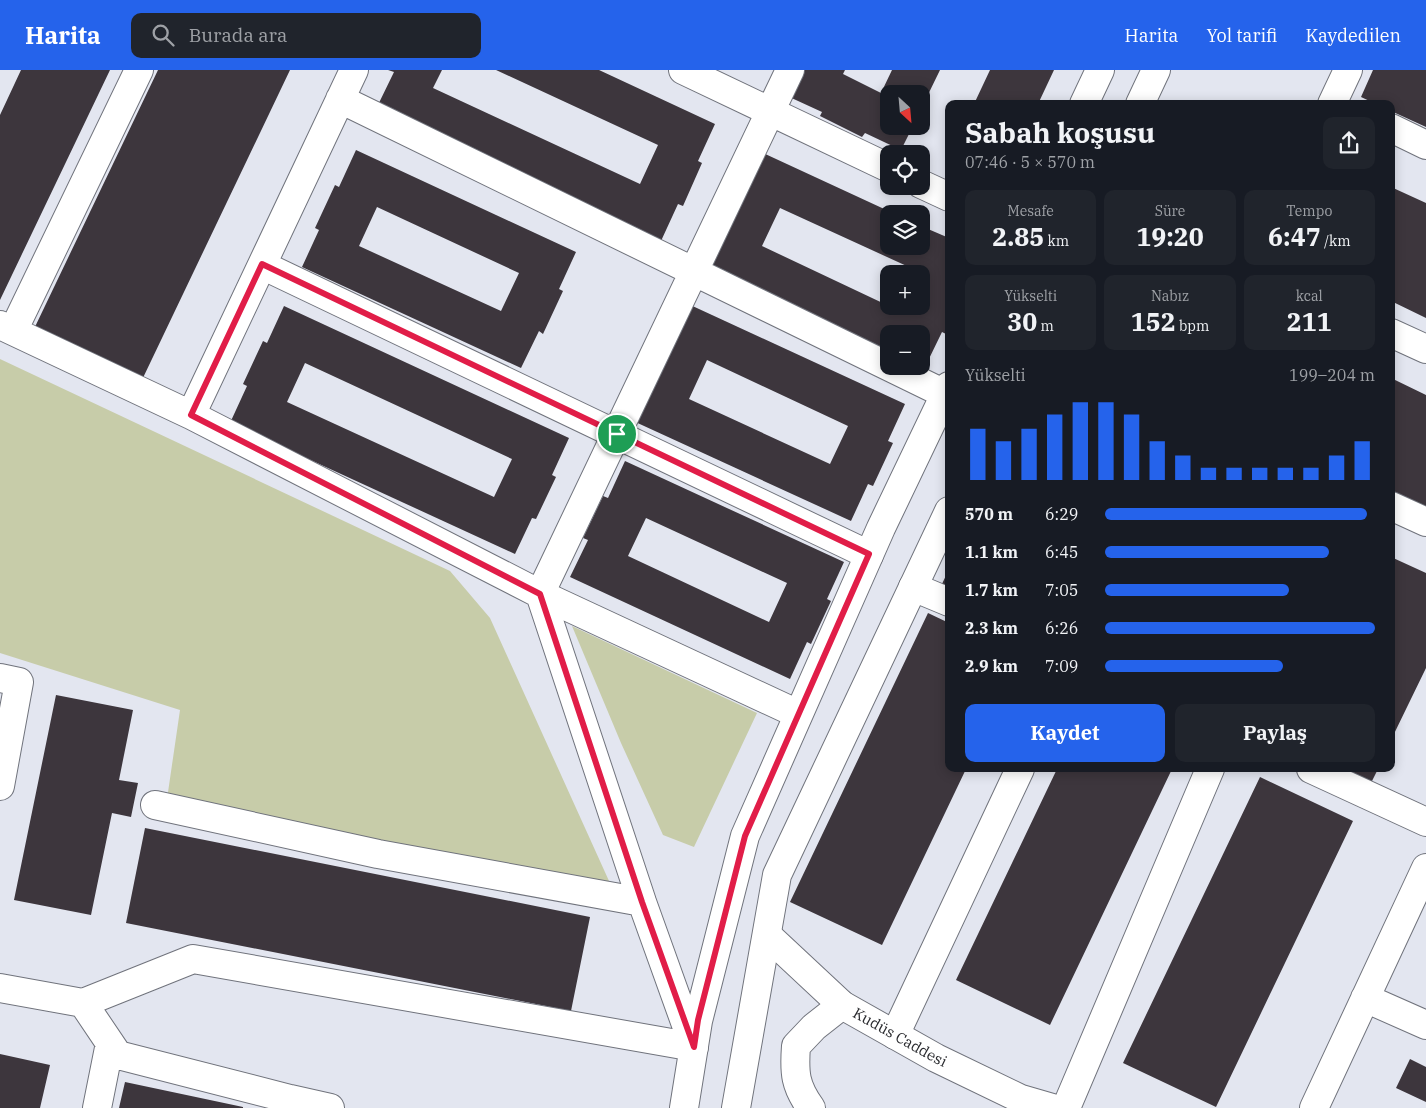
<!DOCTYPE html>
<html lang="tr">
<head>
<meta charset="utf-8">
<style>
  body { margin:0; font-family:"IBM Plex Serif",serif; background:#20242c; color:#f1f3f6; height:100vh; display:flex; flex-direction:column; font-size:19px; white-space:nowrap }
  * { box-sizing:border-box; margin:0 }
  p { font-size:16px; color:#9ea1a6 }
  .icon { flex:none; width:28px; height:28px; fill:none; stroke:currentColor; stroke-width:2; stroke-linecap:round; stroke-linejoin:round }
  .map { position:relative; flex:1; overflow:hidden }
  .details { position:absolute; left:945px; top:30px; width:450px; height:672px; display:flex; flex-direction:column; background:#171b24; border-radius:10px; box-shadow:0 2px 12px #0003 }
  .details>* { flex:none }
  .needle { width:32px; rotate:154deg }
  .buttons { position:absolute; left:880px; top:15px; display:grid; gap:10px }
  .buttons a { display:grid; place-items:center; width:50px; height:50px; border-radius:10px; background:#171b24; box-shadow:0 2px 12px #0003; font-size:25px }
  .pin { position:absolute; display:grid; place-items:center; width:42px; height:42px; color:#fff; margin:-21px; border:2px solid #fff; border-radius:50%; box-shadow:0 1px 5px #0007 }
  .round { display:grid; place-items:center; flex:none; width:52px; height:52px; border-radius:10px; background:#20242c }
  .head { display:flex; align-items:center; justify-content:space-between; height:85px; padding:0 20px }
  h1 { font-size:28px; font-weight:700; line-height:38px }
  .metrics { display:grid; grid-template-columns:repeat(3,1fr); gap:8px; height:85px; padding:5px 20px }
  .metrics div { display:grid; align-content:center; border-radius:10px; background:#20242c; text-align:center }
  .metrics b { font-size:25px; font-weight:700 }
  .metrics small { font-size:14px; font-weight:400 }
  .metrics p { font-size:14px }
  .chart { height:140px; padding:10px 20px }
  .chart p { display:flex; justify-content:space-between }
  .chart svg { width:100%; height:90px; margin-top:5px; stroke:#2563eb; stroke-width:6 }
  .button { display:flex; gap:10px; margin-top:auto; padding:10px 20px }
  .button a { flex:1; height:58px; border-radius:10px; background:#2563eb; color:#fff; font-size:20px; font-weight:700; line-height:58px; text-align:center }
  .button a+a { background:#20242c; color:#f1f3f6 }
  ul { padding:0 20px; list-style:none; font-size:16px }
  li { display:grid; grid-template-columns:80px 60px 1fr; align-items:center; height:38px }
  li i { height:12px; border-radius:6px; background:#2563eb }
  header { display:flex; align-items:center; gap:30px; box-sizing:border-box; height:70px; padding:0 25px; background:#2563eb; color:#fff }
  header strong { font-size:24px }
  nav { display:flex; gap:28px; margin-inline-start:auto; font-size:18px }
  .search { width:350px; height:45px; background:#20242c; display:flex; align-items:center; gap:12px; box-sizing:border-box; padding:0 18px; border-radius:10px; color:#9ea1a6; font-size:19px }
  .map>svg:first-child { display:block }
  .green { fill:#c7cca9 }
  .building { fill:#3d363d; fill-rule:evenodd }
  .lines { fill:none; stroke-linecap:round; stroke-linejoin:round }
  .minor-casing { stroke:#70737c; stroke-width:30 }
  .tertiary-casing { stroke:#70737c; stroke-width:30 }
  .minor { stroke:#fff; stroke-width:28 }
  .tertiary { stroke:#fff; stroke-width:28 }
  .route-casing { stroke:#fff; stroke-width:10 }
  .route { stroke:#e11d48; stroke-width:6 }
  .labels { text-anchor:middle; stroke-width:5; stroke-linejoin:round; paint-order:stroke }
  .street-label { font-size:15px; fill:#2a2b2f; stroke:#fff }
</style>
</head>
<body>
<header>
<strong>Harita</strong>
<div class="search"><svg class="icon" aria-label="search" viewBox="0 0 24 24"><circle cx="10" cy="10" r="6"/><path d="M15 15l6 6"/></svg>Burada ara</div>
<nav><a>Harita</a><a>Yol tarifi</a><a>Kaydedilen</a></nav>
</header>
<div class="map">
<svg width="1426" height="1038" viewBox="0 0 1426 1038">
  <rect width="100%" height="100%" fill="#e3e6f0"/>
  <path class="green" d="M0 289 450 501 490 548 614 822 166 736 180 640 0 583Z
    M572 556 757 643 694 777 663 765 621 673Z"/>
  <path class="building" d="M21 0H110L0 230V45Z
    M158 0H290L141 312 33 261Z
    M388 0H442L433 18 640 114 658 75 496 0H599L715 54 698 91 702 93 683 136 678 134 661 171 376 39 394 2Z
    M797 0H845L843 4 881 23 892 0H940L921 39V24H889V56H913L901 80 865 63 862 67 820 46 822 42 785 25Z
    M990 0H1054L1038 34H974Z
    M1373 0H1426V57L1391 41V34H1376L1361 27Z
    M356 80 576 182 559 219 563 221 543 264 539 261 521 298 302 197 319 160 315 158 335 115 339 117ZM377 137 519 203 501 241 359 176Z
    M759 81 895 144H889V176H921V156L949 168V258L946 264 942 262 924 299 921 297V264H889V282L705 198ZM780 138 922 203 921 236H906L903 242 889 236 762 176Z
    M1391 117 1426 133V248L1391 231Z
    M686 233 905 334 888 371 893 373 873 416 868 414 851 451 631 350ZM707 290 848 356 830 394 689 329Z
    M284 236 569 368 552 405 556 407 536 449 532 448 515 484 230 353 247 316 243 314 263 271 267 273ZM305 293 512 389 494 427 287 332Z
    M1391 308 1426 325V437L1391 420Z
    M625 391 844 492 827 529 831 531 811 574 807 572 790 609 570 507 588 470 583 468 603 426 608 428ZM646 448 787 513 769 552 628 486Z
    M1391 487 1426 503V598L1391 670Z
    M949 499V518L942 514Z
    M928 543 949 553V699H966L882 875 790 832Z
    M56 625 133 640 119 710 138 713 131 747 112 743 91 845 14 830Z
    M1057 699H1172L1050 955 956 910Z
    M1330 699H1378L1369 717Z
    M1260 707 1353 751 1216 1037 1123 993Z
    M145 758 590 847 571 941 126 853Z
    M0 984 50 995 40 1038H0Z
    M1410 989 1426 997V1032L1396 1018Z
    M125 1012 243 1037V1038H119Z"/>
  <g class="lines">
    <g class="minor-casing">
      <path id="minor" d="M683 0 889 98
        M340 29 945 324
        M1332 34 1348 0
        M1391 58 1426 75
        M921 114 949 127
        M262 195 869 485
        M0 255 191 345 540 524 798 644
        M13 261 139 0
        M1391 263 1426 279
        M191 345 354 0
        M1391 436 1426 452
        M913 517 949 532
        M0 608 19 612 0 716
        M1311 699 1426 752
        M155 735 378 784 642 832
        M0 918 83 933 118 985 290 1029 330 1038
        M1365 928 1426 955
        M83 933 193 889 694 977 642 832 540 524 790 0
        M895 965 1020 699
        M97 1038 110 973
        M1066 1038 1210 699
        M1314 1038 1426 798"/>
    </g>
    <g class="tertiary-casing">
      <g id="tertiary">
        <path d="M1084 34 1100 0"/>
        <path d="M1140 34 1156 0"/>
        <path id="s1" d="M767 865 842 935 936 988 1021 1029 1052 1038"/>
        <path d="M684 1038 698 951 745 766 881 458 949 316"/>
        <path d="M736 1038 777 805 949 441"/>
        <path d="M811 1038C795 1016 794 1003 796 976L814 957 842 935"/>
      </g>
    </g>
    <use href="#minor" class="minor"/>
    <use href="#tertiary" class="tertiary"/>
  </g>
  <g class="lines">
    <g class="route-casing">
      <path id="route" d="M262 194 869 484 745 766 698 950 694 977 642 832 540 524 191 345Z"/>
    </g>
    <use href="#route" class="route"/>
  </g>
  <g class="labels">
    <g class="street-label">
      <text dy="5" stroke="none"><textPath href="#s1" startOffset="169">Kudüs Caddesi</textPath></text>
    </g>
  </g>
</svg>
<div class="buttons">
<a><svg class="needle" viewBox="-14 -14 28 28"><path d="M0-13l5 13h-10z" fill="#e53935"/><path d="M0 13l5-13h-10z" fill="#9ea1a6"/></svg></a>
<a><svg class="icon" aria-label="locate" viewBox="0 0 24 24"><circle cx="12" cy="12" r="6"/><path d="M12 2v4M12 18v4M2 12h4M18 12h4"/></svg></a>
<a><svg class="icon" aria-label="layers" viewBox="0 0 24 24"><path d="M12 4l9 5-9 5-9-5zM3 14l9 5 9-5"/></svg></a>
<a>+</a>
<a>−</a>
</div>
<div class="pin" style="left:617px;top:364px;background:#1e9e55"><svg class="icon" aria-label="arrive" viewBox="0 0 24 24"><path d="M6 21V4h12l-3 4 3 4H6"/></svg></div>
<section class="details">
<div class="head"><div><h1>Sabah koşusu</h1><p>07:46 · 5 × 570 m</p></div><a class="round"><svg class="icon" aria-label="share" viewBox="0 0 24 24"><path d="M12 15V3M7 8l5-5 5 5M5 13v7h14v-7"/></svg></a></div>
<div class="metrics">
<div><p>Mesafe</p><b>2.85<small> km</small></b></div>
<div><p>Süre</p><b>19:20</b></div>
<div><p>Tempo</p><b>6:47<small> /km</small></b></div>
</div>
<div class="metrics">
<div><p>Yükselti</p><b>30<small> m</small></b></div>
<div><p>Nabız</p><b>152<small> bpm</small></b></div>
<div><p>kcal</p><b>211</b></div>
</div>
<div class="chart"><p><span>Yükselti</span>199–204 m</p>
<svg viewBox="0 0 160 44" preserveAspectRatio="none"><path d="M5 44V19M15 44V25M25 44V19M35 44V12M45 44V6M55 44V6M65 44V12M75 44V25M85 44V32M95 44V38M105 44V38M115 44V38M125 44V38M135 44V38M145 44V32M155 44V25"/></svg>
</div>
<ul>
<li><b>570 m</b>6:29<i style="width:97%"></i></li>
<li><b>1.1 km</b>6:45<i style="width:83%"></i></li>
<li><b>1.7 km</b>7:05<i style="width:68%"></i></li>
<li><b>2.3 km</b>6:26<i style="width:100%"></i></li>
<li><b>2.9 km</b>7:09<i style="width:66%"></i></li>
</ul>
<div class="button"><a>Kaydet</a><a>Paylaş</a></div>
</section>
</div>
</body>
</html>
